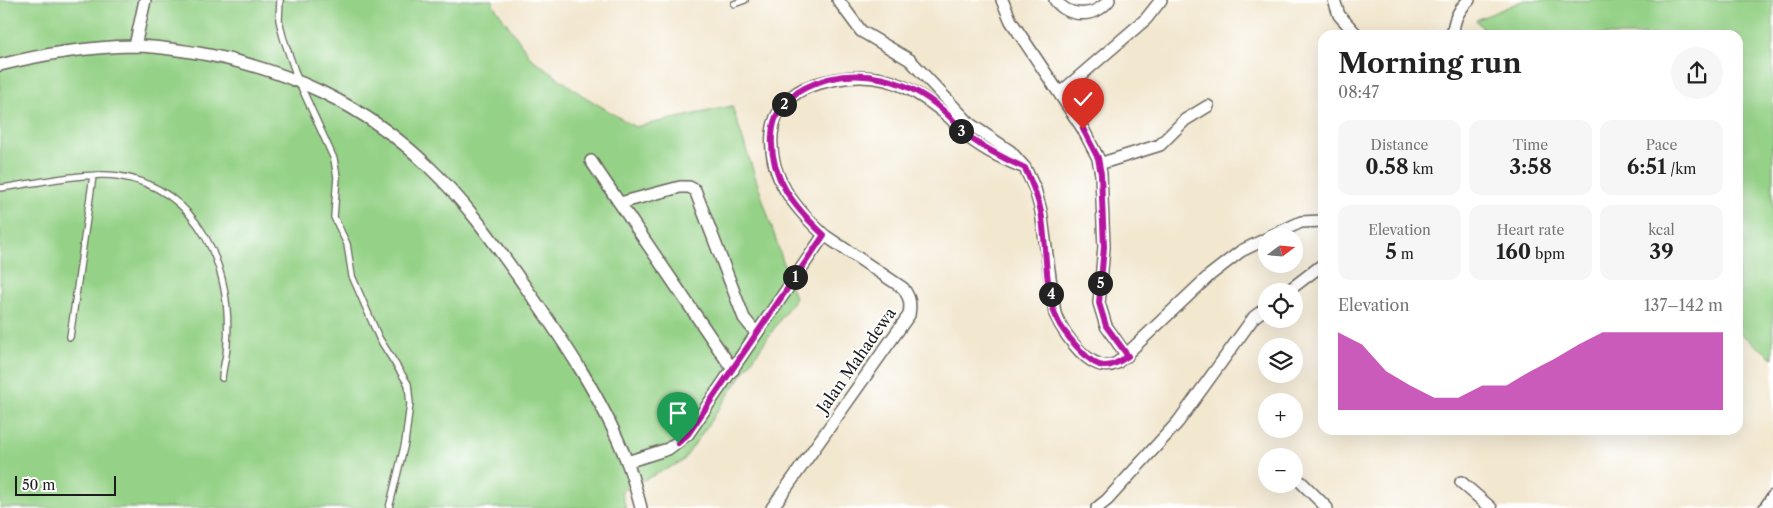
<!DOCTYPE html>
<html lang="en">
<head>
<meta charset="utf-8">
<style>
  body { margin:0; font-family:"Libre Caslon Text",serif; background:#f6f6f6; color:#222; height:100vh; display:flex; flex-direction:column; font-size:19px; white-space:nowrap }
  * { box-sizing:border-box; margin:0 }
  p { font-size:16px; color:#767676 }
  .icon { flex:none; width:28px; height:28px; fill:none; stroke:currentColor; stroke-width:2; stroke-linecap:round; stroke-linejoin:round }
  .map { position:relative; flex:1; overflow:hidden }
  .drawer { position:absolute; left:1318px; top:30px; width:425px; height:405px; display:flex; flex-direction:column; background:#fff; border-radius:15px; box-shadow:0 5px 20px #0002 }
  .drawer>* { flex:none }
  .needle { width:32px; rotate:74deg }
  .tools { position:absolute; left:1258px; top:228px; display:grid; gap:10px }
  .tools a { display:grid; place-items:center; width:45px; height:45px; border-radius:50%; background:#fff; box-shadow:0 5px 20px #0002; font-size:25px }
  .scale { position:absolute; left:15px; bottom:12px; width:101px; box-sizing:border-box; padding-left:5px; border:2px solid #1c1c1c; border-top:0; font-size:14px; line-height:18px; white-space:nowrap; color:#1c1c1c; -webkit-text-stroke:4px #fff; paint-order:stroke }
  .pin { position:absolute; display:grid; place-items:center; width:42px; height:42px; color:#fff; margin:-51px -21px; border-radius:50% 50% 50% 0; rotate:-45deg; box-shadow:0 0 5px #0007 }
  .pin .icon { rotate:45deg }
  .km { position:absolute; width:25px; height:25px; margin:-12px; border-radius:50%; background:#222; color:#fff; font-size:14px; line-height:25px; text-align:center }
  .round { display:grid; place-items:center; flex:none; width:52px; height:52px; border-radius:26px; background:#f6f6f6 }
  .summary { display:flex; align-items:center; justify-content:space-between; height:85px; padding:0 20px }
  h1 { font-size:28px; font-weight:700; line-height:38px }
  .figures { display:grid; grid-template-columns:repeat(3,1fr); gap:8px; height:85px; padding:5px 20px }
  .figures div { display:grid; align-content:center; border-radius:12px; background:#f6f6f6; text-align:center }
  .figures b { font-size:21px; font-weight:700 }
  .figures small { font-size:14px; font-weight:400 }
  .figures p { font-size:14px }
  .chart { height:140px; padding:10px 20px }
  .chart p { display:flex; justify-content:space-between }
  .chart svg { width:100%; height:90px; margin-top:5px; fill:#b5179e; opacity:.7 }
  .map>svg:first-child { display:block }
  .green { fill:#95d287; stroke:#587752 }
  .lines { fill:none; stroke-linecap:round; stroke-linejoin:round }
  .lane-casing { stroke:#67635b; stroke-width:8 }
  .street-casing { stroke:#67635b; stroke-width:14 }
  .lane { stroke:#fff; stroke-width:5.5 }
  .street { stroke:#fff; stroke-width:11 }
  .route-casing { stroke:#fff; stroke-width:10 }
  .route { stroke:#b5179e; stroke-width:6 }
  .labels { text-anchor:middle; stroke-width:4; stroke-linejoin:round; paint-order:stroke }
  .street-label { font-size:16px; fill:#1c1c1c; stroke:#fff }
</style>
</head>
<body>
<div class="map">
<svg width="1773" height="508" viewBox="0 0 1773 508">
  <rect width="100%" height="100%" fill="#fff"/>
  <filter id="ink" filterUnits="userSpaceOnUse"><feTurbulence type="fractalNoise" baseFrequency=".02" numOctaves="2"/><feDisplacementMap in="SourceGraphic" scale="10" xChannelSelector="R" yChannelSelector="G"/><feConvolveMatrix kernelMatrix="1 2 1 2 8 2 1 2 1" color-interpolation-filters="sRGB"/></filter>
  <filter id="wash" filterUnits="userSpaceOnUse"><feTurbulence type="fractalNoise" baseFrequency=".0096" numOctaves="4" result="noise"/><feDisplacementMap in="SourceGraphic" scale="20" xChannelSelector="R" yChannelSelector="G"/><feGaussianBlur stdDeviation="1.12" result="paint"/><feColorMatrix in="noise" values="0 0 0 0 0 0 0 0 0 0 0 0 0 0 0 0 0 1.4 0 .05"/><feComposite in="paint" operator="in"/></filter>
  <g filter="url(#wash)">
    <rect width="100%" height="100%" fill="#f2e7cf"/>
    <path class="green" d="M0 0H493V4L531 58 582 95 635 127 732 106 795 298 683 461 621 491 626 508H0Z
      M1524 0H1773V358L1738 332V35H1488L1476 20Z"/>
  </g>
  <g filter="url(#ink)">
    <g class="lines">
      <g class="lane-casing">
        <path id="lane" d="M280 0 279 20 283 37 298 80 334 159 337 177 334 217 347 244 352 276 379 338 408 384 410 404 405 443 389 508
          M734 4 745 0
          M0 188C32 184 88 171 118 176 199 188 233 269 227 344 227 355 223 367 222 378
          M70 337 93 176"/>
      </g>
      <g class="street-casing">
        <path id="street" d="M838 0 861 31 910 60 970 124 1010 151 1025 168 1035 189 1041 211 1055 314C1064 334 1091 376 1117 363L1210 275 1241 251 1266 239
          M1002 0 1011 21 1083 129 1098 158 1101 174 1104 247 1099 303 1106 326 1127 356
          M1055 0C1069 18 1095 18 1109 0
          M1334 0 1339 15 1357 35
          M1453 35C1453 21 1458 10 1469 0
          M135 46 145 0
          M0 65C43 54 89 47 134 46 155 46 177 50 198 53 285 68 366 105 429 167 466 202 495 244 524 285 563 340 603 399 627 462 633 477 637 493 641 508
          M1060 93 1146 19 1161 0
          M591 161 733 370
          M1099 164 1160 145 1185 120 1208 106
          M620 203 680 187H689L695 190 744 318 756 333
          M824 235C795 208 768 177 772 134 774 110 791 92 813 85 870 67 904 79 949 117 954 121 957 127 961 131 978 147 999 157 1020 166
          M1271 236 1301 222 1322 221
          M1288 291 1322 265
          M627 462 668 449 688 434 824 235 903 288C910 298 911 303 909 315L772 508
          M1301 482 1327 508
          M1461 482 1491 508
          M1097 508 1107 500 1178 422 1254 317 1266 308
          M1765 508 1773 496"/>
      </g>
      <use href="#lane" class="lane"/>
      <use href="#street" class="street"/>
    </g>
  </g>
  <g class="lines" filter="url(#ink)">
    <g class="route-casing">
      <path id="route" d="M678 443 688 434 824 235C795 208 769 177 772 135 773 113 786 98 805 88 855 62 913 79 951 118 957 124 961 131 969 137 987 150 1005 159 1025 168 1031 182 1038 196 1041 212 1047 243 1044 299 1060 325 1066 334 1074 344 1082 352 1099 370 1108 370 1128 356L1106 326 1099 303 1104 247 1101 174 1098 158 1083 129"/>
    </g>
    <use href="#route" class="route"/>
  </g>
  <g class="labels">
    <g class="street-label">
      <text transform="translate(856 360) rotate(-55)" y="6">Jalan Mahadewa</text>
    </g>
  </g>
</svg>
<div class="tools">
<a><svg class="needle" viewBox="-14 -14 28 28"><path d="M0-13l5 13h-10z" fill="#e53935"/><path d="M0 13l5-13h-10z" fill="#767676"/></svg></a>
<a><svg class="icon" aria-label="locate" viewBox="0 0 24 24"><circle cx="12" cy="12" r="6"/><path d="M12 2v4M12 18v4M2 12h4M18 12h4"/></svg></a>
<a><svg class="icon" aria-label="layers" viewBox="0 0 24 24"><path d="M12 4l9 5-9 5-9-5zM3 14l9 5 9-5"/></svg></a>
<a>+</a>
<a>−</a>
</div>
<div class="scale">50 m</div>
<div class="pin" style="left:678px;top:443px;background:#1e9e55"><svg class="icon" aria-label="arrive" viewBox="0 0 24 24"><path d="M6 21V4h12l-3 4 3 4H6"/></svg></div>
<div class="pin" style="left:1083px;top:129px;background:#d93025"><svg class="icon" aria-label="check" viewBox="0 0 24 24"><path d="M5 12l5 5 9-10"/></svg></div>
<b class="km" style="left:795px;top:277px">1</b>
<b class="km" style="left:784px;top:104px">2</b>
<b class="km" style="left:961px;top:131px">3</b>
<b class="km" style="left:1051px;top:294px">4</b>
<b class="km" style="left:1100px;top:283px">5</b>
<section class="drawer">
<div class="summary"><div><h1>Morning run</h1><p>08:47</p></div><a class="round"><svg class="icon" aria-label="share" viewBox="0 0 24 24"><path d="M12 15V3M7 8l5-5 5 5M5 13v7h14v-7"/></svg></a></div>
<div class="figures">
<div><p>Distance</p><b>0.58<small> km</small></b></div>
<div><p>Time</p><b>3:58</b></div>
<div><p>Pace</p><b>6:51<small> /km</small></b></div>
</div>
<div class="figures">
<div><p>Elevation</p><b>5<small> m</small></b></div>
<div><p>Heart rate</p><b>160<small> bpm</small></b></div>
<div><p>kcal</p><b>39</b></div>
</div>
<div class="chart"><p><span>Elevation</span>137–142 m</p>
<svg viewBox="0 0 160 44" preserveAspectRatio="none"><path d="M0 44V6L10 12L20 25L30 32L40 38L50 38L60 32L70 32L80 25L90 19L100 12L110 6L120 6L130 6L140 6L150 6L160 6V44z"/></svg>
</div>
</section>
</div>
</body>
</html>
